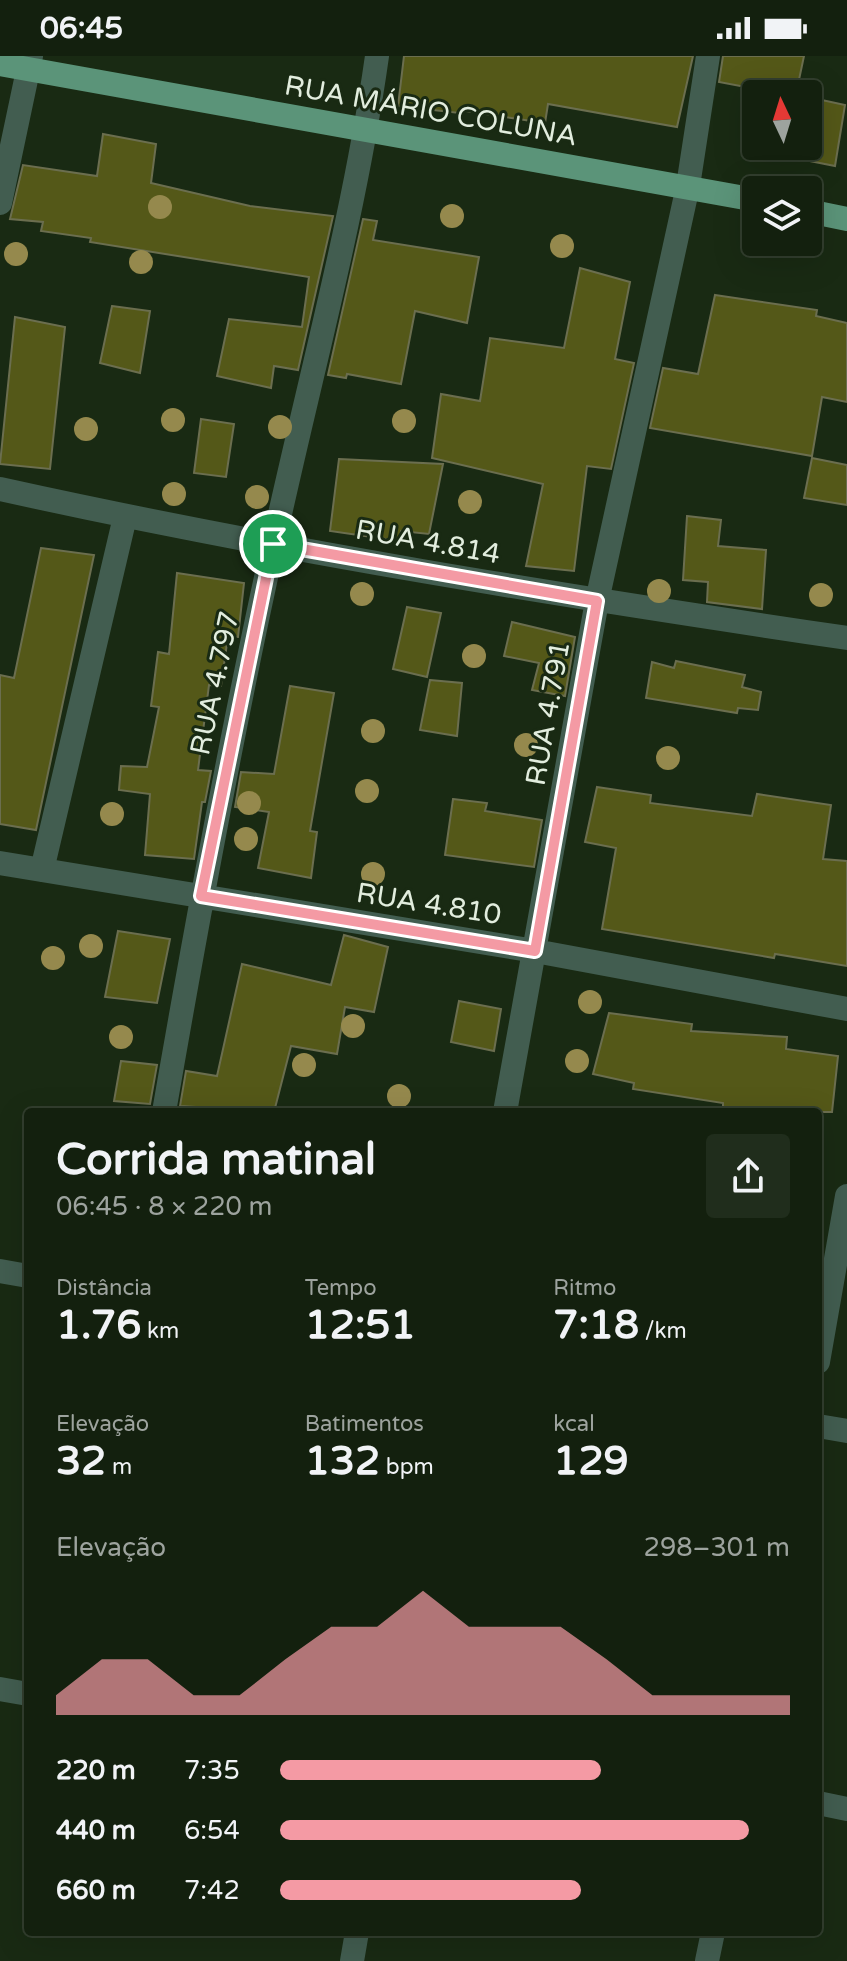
<!DOCTYPE html>
<html lang="pt">
<head>
<meta charset="utf-8">
<style>
  body { margin:0; font-family:"Varela Round",sans-serif; background:#202d1c; color:#f1f3f6; height:100vh; display:flex; flex-direction:column; font-size:30px; white-space:nowrap }
  * { box-sizing:border-box; margin:0 }
  p { font-size:26px; color:#9da39e }
  .icon { flex:none; width:44px; height:44px; fill:none; stroke:currentColor; stroke-width:2; stroke-linecap:round; stroke-linejoin:round }
  .map { position:relative; flex:1; overflow:hidden }
  .drawer { position:absolute; left:24px; top:1052px; width:798px; height:828px; display:flex; flex-direction:column; background:#13200e; border-radius:8px; box-shadow:0 8px 32px #0002,0 0 0 2px #323e2e }
  .drawer>* { flex:none }
  .needle { width:52px; rotate:356deg }
  .buttons { position:absolute; left:742px; top:24px; display:grid; gap:16px }
  .buttons a { display:grid; place-items:center; width:80px; height:80px; border-radius:8px; background:#13200e; box-shadow:0 8px 32px #0002,0 0 0 2px #323e2e; font-size:40px }
  .pin { position:absolute; display:grid; place-items:center; width:68px; height:68px; color:#fff; margin:-34px; border:4px solid #fff; border-radius:50%; box-shadow:0 2px 8px #0007 }
  .round { display:grid; place-items:center; flex:none; width:84px; height:84px; border-radius:8px; background:#202d1c }
  .overview { display:flex; align-items:center; justify-content:space-between; height:136px; padding:0 32px }
  h1 { font-size:44px; font-weight:700; line-height:60px }
  .stats { display:grid; grid-template-columns:repeat(3,1fr); gap:12px; height:136px; padding:8px 32px }
  .stats div { display:grid; align-content:center }
  .stats b { font-size:40px; font-weight:700 }
  .stats small { font-size:22px; font-weight:400 }
  .stats p { font-size:22px }
  .chart { height:224px; padding:16px 32px }
  .chart p { display:flex; justify-content:space-between }
  .chart svg { width:100%; height:144px; margin-top:8px; fill:#f49aa4; opacity:.7 }
  ul { padding:0 32px; list-style:none; font-size:26px }
  li { display:grid; grid-template-columns:128px 96px 1fr; align-items:center; height:60px }
  li i { height:20px; border-radius:10px; background:#f49aa4 }
  .status { display:flex; justify-content:space-between; align-items:center; height:56px; padding:0 40px; background:#13200e; direction:ltr }
  .status svg { height:22px; fill:currentColor }
  .map>svg:first-child { display:block }
  .building { fill:#545818; stroke:#6b6e4f; stroke-width:2 }
  .lines { fill:none; stroke-linecap:round; stroke-linejoin:round }
  .minor { stroke:#425d50; stroke-width:24 }
  .major { stroke:#5b9479; stroke-width:24 }
  .tree { fill:#95894d }
  .route-casing { stroke:#fff; stroke-width:16 }
  .route { stroke:#f49aa4; stroke-width:10 }
  .labels { text-anchor:middle; stroke-width:6; stroke-linejoin:round; paint-order:stroke }
  .street-label { font-size:28px; fill:#e2edde; stroke:#192a13 }
</style>
</head>
<body>
<div class="status"><b>06:45</b><svg viewBox="0 0 49 12"><path d="M0 12V9h3v3zM5 12V6h3v6zM10 12V3h3v9zM15 12V0h3v12zM26 1h20v11H26zM47 4h2v5h-2z"/></svg></div>
<div class="map">
<svg width="847" height="1905" viewBox="0 0 847 1905">
  <rect width="100%" height="100%" fill="#192a13"/>
  <path class="building" d="M404 0H693L677 71 548 48 545 67 459 54V57L398 50Z
    M723 0H804L796 38H756V42L749 40 751 32 719 26Z
    M808 41 845 49 835 110 760 95 762 90H808Z
    M103 78 156 88 151 127 250 150 333 160 298 314 274 310 271 332 217 320 229 263 302 271 309 221 90 186 91 182 41 175 43 166 10 163 23 109 97 120Z
    M363 163 377 165 373 184 479 201 467 267 415 255 401 328 347 318 346 322 328 319Z
    M580 212 630 226 615 303 634 307 611 413 587 410 574 515 526 510 543 428 432 402 441 338 480 345 490 282 564 292Z
    M715 239 817 254 816 260 847 267V346L822 341 812 400 650 372 663 312 698 318Z
    M112 250 150 255 140 317 100 307Z
    M15 261 65 271 50 413 0 408Z
    M201 363 234 368 226 421 194 417Z
    M812 402 847 409V449L804 442Z
    M339 403 443 408 429 478 401 475 400 485 330 475Z
    M687 460 721 464 718 490 766 494 762 553 707 546 708 526 683 524Z
    M41 492 94 499 36 774 0 768V619L14 622Z
    M177 517 244 527 238 581 228 580 221 630 209 629 198 714 211 715 205 746H202L194 803 145 799 150 738 119 734 121 710 147 711 159 651 151 650 158 596 169 598Z
    M407 551 441 557 427 621 393 613Z
    M512 566 575 581 565 640 532 634 539 607 504 600Z
    M676 605 745 619 742 631 761 636 758 654 738 652 737 657 646 642 652 606 674 612Z
    M430 624 462 627 457 680 420 674Z
    M290 630 334 637 310 775 317 776 311 822 258 812 269 756 235 751 241 716 274 718Z
    M597 731 651 739 650 747 752 760 757 738 831 749 823 803 847 805V910L775 898 774 902 602 873 616 792 585 786Z
    M453 743 487 747 485 755 542 764 534 811 445 799Z
    M118 875 170 883 157 947 105 941Z
    M344 879 388 891 374 956 345 951 337 998 291 990 274 1056H194L195 1051 180 1050 186 1015 217 1020 242 908 331 929Z
    M459 945 501 953 494 995 451 986Z
    M609 957 692 968 691 975 787 981 786 993 838 1000 832 1056H723V1047L633 1033 634 1027 593 1018Z
    M121 1005 157 1009 150 1048 114 1045Z"/>
  <g class="lines">
    <path class="minor" d="M0 147 31 0
      M0 433C280 495 563 540 847 582
      M0 807 535 895 847 953
      M42 814 125 461
      M164 1056C197 865 232 674 274 485 309 324 354 163 377 0
      M505 1056 597 545 688 130 708 0
      M0 1215 28 1220
      M818 1306 847 1140
      M818 1370 847 1375
      M0 1633 28 1638
      M818 1747 847 1753
      M352 1905 357 1876
      M707 1905 713 1876"/>
    <path class="major" d="M0 8 756 144
      M808 155 847 163"/>
  </g>
  <g class="tree">
    <circle cx="160" cy="151" r="12"/>
    <circle cx="452" cy="160" r="12"/>
    <circle cx="562" cy="190" r="12"/>
    <circle cx="16" cy="198" r="12"/>
    <circle cx="141" cy="206" r="12"/>
    <circle cx="173" cy="364" r="12"/>
    <circle cx="404" cy="365" r="12"/>
    <circle cx="280" cy="371" r="12"/>
    <circle cx="86" cy="373" r="12"/>
    <circle cx="174" cy="438" r="12"/>
    <circle cx="257" cy="441" r="12"/>
    <circle cx="470" cy="446" r="12"/>
    <circle cx="659" cy="535" r="12"/>
    <circle cx="362" cy="538" r="12"/>
    <circle cx="821" cy="539" r="12"/>
    <circle cx="474" cy="600" r="12"/>
    <circle cx="373" cy="675" r="12"/>
    <circle cx="526" cy="689" r="12"/>
    <circle cx="668" cy="702" r="12"/>
    <circle cx="367" cy="735" r="12"/>
    <circle cx="249" cy="747" r="12"/>
    <circle cx="112" cy="758" r="12"/>
    <circle cx="246" cy="783" r="12"/>
    <circle cx="373" cy="818" r="12"/>
    <circle cx="91" cy="890" r="12"/>
    <circle cx="53" cy="902" r="12"/>
    <circle cx="590" cy="946" r="12"/>
    <circle cx="353" cy="970" r="12"/>
    <circle cx="121" cy="981" r="12"/>
    <circle cx="577" cy="1005" r="12"/>
    <circle cx="304" cy="1009" r="12"/>
    <circle cx="399" cy="1040" r="12"/>
  </g>
  <g class="lines">
    <g class="route-casing">
      <path id="route" d="M273 488 597 545 535 895 201 840Z"/>
    </g>
    <use href="#route" class="route"/>
  </g>
  <g class="labels">
    <g class="street-label">
      <text transform="translate(431 54) rotate(10)" y="10">RUA MÁRIO COLUNA</text>
      <text transform="translate(428 485) rotate(10)" y="10">RUA 4.814</text>
      <text transform="translate(214 627) rotate(-78)" y="10">RUA 4.797</text>
      <text transform="translate(547 657) rotate(-80)" y="10">RUA 4.791</text>
      <text transform="translate(429 847) rotate(9)" y="10">RUA 4.810</text>
    </g>
  </g>
</svg>
<div class="buttons">
<a><svg class="needle" viewBox="-14 -14 28 28"><path d="M0-13l5 13h-10z" fill="#e53935"/><path d="M0 13l5-13h-10z" fill="#9da39e"/></svg></a>
<a><svg class="icon" aria-label="layers" viewBox="0 0 24 24"><path d="M12 4l9 5-9 5-9-5zM3 14l9 5 9-5"/></svg></a>
</div>
<div class="pin" style="left:273px;top:488px;background:#1e9e55"><svg class="icon" aria-label="arrive" viewBox="0 0 24 24"><path d="M6 21V4h12l-3 4 3 4H6"/></svg></div>
<section class="drawer">
<div class="overview"><div><h1>Corrida matinal</h1><p>06:45 · 8 × 220 m</p></div><a class="round"><svg class="icon" aria-label="share" viewBox="0 0 24 24"><path d="M12 15V3M7 8l5-5 5 5M5 13v7h14v-7"/></svg></a></div>
<div class="stats">
<div><p>Distância</p><b>1.76<small> km</small></b></div>
<div><p>Tempo</p><b>12:51</b></div>
<div><p>Ritmo</p><b>7:18<small> /km</small></b></div>
</div>
<div class="stats">
<div><p>Elevação</p><b>32<small> m</small></b></div>
<div><p>Batimentos</p><b>132<small> bpm</small></b></div>
<div><p>kcal</p><b>129</b></div>
</div>
<div class="chart"><p><span>Elevação</span>298–301 m</p>
<svg viewBox="0 0 160 44" preserveAspectRatio="none"><path d="M0 44V38L10 27L20 27L30 38L40 38L50 27L60 17L70 17L80 6L90 17L100 17L110 17L120 27L130 38L140 38L150 38L160 38V44z"/></svg>
</div>
<ul>
<li><b>220 m</b>7:35<i style="width:63%"></i></li>
<li><b>440 m</b>6:54<i style="width:92%"></i></li>
<li><b>660 m</b>7:42<i style="width:59%"></i></li>
</ul>
</section>
</div>
</body>
</html>
